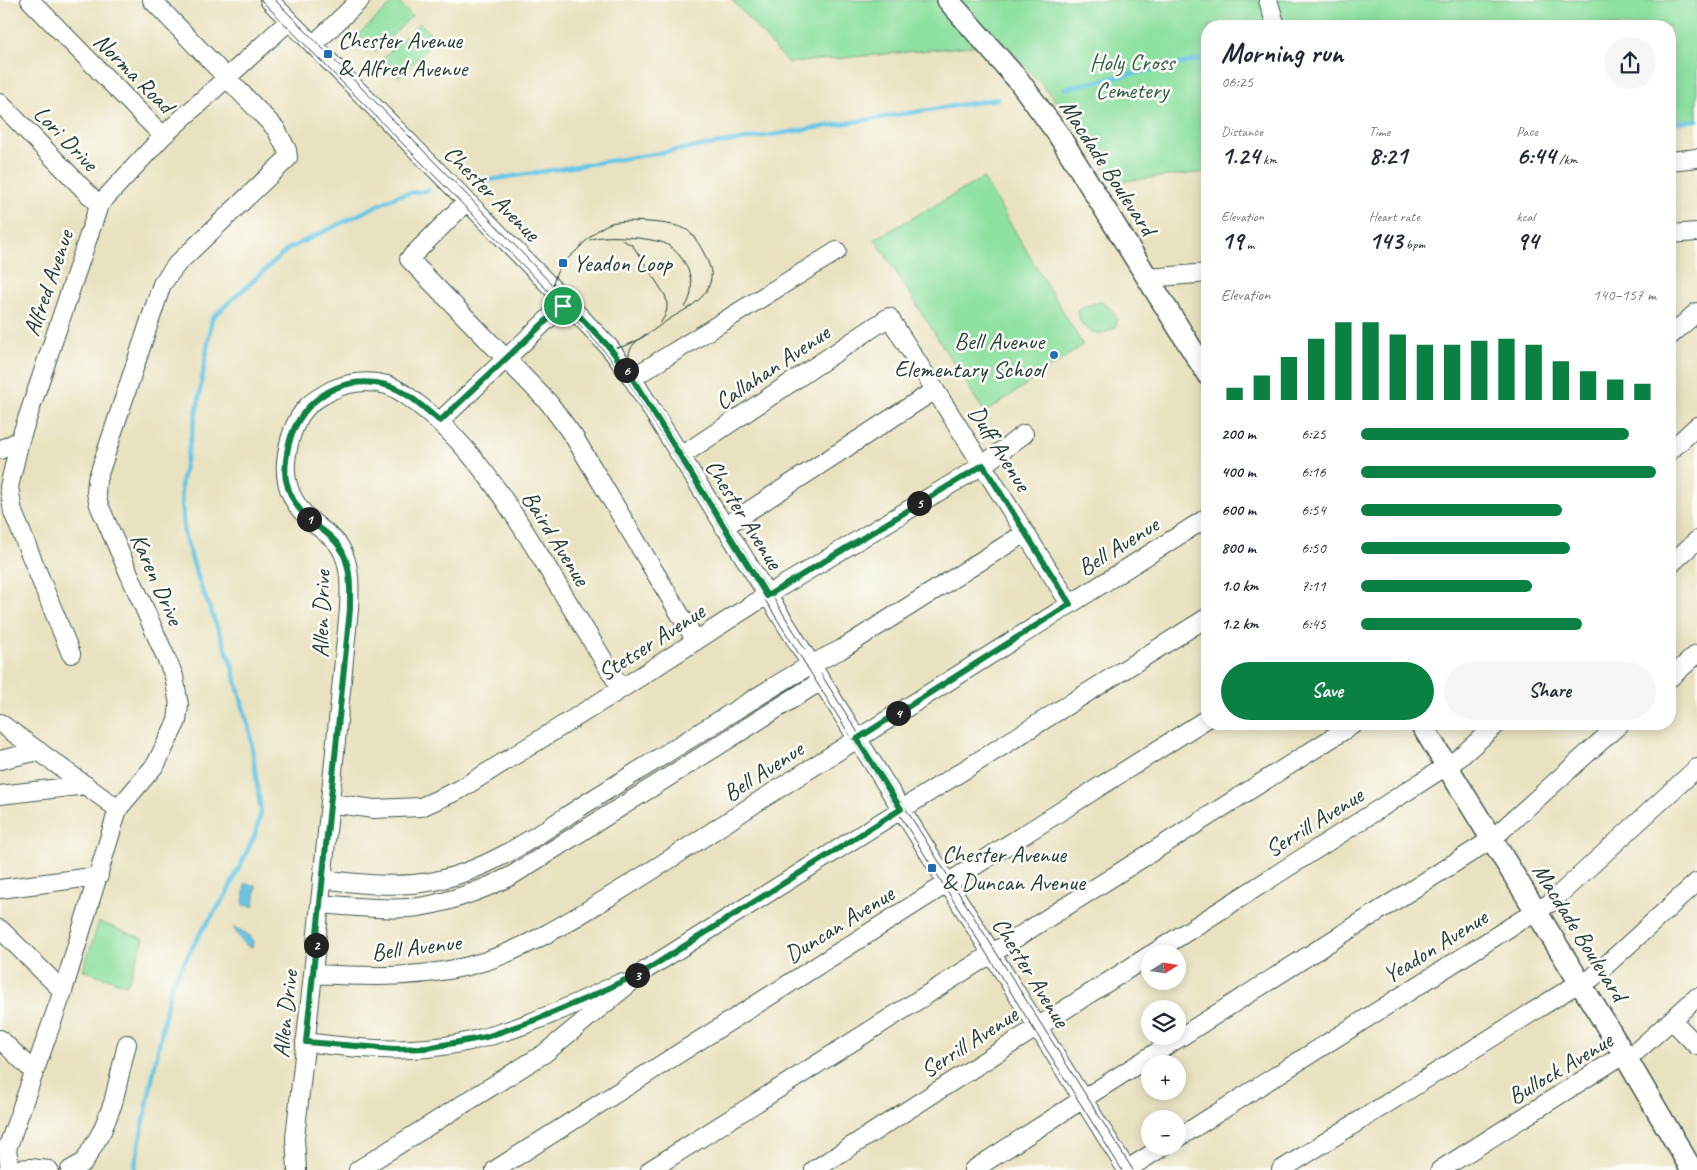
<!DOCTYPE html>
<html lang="en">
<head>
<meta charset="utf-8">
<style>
  body { margin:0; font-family:Caveat,sans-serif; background:#f6f6f7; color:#1f2937; height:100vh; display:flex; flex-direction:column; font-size:19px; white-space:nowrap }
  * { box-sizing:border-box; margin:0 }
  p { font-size:16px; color:#747a83 }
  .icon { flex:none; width:28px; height:28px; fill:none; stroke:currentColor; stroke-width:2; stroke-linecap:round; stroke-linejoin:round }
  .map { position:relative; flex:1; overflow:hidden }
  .side { position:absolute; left:1201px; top:20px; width:475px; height:710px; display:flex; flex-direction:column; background:#fff; border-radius:20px; box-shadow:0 2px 12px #0003 }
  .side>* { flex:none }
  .needle { width:32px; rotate:78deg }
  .controls { position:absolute; left:1141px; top:945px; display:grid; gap:10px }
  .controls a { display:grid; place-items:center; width:45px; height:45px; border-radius:50%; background:#fff; box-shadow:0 2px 12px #0003; font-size:25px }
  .pin { position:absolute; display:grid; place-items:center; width:42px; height:42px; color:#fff; margin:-21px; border:2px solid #fff; border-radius:50%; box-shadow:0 1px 5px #0007 }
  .km { position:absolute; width:25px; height:25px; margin:-12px; border-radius:50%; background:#222; color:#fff; font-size:14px; line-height:25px; text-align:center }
  .round { display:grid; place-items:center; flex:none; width:52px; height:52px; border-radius:26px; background:#f6f6f7 }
  .summary { display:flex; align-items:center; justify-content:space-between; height:85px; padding:0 20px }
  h1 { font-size:28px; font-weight:700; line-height:38px }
  .stats { display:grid; grid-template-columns:repeat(3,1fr); gap:8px; height:85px; padding:5px 20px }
  .stats div { display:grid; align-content:center }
  .stats b { font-size:25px; font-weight:700 }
  .stats small { font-size:14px; font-weight:400 }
  .stats p { font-size:14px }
  .chart { height:140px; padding:10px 20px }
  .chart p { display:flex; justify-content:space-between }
  .chart svg { width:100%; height:90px; margin-top:5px; stroke:#0b8043; stroke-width:6 }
  .button { display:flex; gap:10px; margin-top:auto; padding:10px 20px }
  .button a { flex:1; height:58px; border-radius:30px; background:#0b8043; color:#fff; font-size:20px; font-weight:700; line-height:58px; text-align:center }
  .button a+a { background:#f6f6f7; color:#1f2937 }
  ul { padding:0 20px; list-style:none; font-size:16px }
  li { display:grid; grid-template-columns:80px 60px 1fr; align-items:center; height:38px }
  li i { height:12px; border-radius:6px; background:#0b8043 }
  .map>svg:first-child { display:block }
  .green { fill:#8ee1a1; stroke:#568f6a }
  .water { fill:#67c6e5; stroke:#43828c }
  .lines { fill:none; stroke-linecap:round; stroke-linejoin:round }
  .stream { stroke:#67c6e5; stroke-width:4.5 }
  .minor-casing { stroke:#3d5649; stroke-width:20 }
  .major-casing { stroke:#3d5649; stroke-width:24 }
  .minor { stroke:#fff; stroke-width:18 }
  .major { stroke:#fff; stroke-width:21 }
  .tram { stroke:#1f3d34; stroke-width:1 }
  .route-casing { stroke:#fff; stroke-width:10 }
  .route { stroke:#0b8043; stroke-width:6 }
  .poi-dot { fill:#1f6fb2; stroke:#fdfcf7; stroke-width:2 }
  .labels { text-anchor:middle; stroke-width:5; stroke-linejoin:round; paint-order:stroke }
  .poi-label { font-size:24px; fill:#1f3d34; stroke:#fdfcf7; text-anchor:start }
  .park-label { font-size:24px; fill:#355e4a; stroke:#fdfcf7 }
  .street-label { font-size:24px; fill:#1f3d34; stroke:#fdfcf7 }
</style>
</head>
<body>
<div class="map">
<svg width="1697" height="1170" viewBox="0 0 1697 1170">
  <rect width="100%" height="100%" fill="#fdfcf7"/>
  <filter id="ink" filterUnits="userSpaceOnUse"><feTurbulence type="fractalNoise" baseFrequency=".02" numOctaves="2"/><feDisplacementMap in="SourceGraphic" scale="10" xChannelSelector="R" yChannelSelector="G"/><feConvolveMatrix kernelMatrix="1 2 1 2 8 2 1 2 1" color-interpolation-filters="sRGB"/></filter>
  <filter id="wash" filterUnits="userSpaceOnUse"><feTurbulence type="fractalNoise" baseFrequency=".0096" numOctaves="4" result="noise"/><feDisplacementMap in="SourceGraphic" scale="20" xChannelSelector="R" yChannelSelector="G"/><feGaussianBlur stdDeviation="1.12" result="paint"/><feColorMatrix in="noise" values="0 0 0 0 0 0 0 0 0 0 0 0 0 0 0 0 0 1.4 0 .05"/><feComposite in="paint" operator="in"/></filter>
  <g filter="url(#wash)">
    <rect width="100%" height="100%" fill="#e9e2c0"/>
    <path class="green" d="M396 0 412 16 375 52 358 35Z
      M732 0H1697V121L1670 124V26H1208L1207 172 1114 182 1069 116 1005 43 788 63Z
      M420 23 436 40 399 77 382 59Z
      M983 178 1083 345 985 413 875 239Z
      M1101 302C1111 309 1119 314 1116 327L1103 334C1088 333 1079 326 1078 311L1085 306Z
      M99 922 144 939 127 985 83 970Z"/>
    <path class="water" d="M245 884 256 885 254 906 243 905Z
      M235 927 250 936 253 942 252 947C245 947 238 936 234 929Z"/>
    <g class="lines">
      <path class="stream" d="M1065 88 1208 58
        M1670 123 1697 120
        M477 182 997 99
        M134 1170 171 985 201 932 225 897 255 835 261 812 250 733 231 662 200 584 184 534 182 508 181 485 198 404 212 318 288 249 399 195 429 190"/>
    </g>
  </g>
  <g filter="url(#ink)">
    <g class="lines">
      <g class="minor-casing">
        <path id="minor" d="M30 0 163 136
          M269 0 566 302 610 348 632 378 1127 1170
          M1268 0 1276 26
          M313 45 360 0
          M0 103 99 205
          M1670 161 1697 158
          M467 201 409 259 549 403 574 437 696 641
          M1670 234 1697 232
          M1148 278 1208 273
          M1670 336 1697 312
          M632 378 837 251
          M440 421 566 302
          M0 450 20 440
          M1670 451 1697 426
          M681 456 889 317 1070 604
          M724 527 935 390
          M1670 565 1697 540
          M71 654 13 512 9 487 20 440 99 205 163 136 289 21
          M1670 678 1697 654
          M0 723 118 809
          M0 760 39 751
          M0 795 86 785
          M330 803 374 809 421 807 459 790 621 689 767 595 983 465 1024 434
          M322 879C360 884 397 888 435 881 492 869 537 835 585 804 630 776 675 748 720 720 759 696 798 670 840 650L1025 533
          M0 889 99 876
          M320 904C349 906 379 910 409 908 440 906 483 890 511 876L821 681
          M0 929 63 991
          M1152 954 1459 758 1497 724
          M313 974C372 977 429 979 486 961 530 946 570 921 609 897 659 867 707 835 756 803 906 707 1057 612 1208 517
          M1672 1020 1697 1046
          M0 1039 34 1072
          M305 1042C345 1047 387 1052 427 1048 495 1042 559 1012 620 983
          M1178 1138 1526 917 1550 903 1697 768
          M10 1169 7 1149 63 991 118 809 156 764 177 721 179 705 174 676 99 505 96 493 97 480 162 284 177 264 288 158 287 150 276 129 152 0
          M8 1170 30 1168 49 1170
          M70 1170 84 1162 102 1131 113 1103 127 1044
          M297 1170 295 1138 313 974 349 609C350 588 351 565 340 547 334 537 323 531 315 524 295 508 284 488 286 462 288 443 294 421 307 407 313 400 324 395 332 390 349 382 369 380 387 385 399 389 409 397 419 405 473 446 510 507 545 564 570 606 596 647 621 689
          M358 1170 545 1053 647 969 1208 617
          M495 1170 1208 718
          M650 1170 1354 724
          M814 1170 1150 955
          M973 1170 1083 1099 1492 839 1620 724
          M1126 1170 1164 1146
          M1281 1170 1569 989 1592 978 1697 882
          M1440 1170 1613 1061 1637 1051 1697 997"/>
      </g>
      <g class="major-casing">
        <path id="major" d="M948 0 1019 81 1058 134 1208 375
          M1421 724 1625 1056 1692 1170"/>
      </g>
      <use href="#minor" class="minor"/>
      <use href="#major" class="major"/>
      <path class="tram" d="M261 0 563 306 608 355 628 381 1122 1170
        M275 0 470 198 576 310
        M590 240C599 233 655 238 666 244 687 256 700 287 685 307
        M622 240 632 245 635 249 665 295C669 306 667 315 660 323
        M553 289C553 271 564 262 576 251 586 241 597 228 611 223 624 219 676 222 687 230 696 236 709 260 711 272 712 279 709 287 705 293 697 304 683 311 671 318 655 328 627 353 607 347
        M597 332 629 367
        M646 334C629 346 624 353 634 373L805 649
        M821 674 1133 1170"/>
    </g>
  </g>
  <g class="lines" filter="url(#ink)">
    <g class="route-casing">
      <path id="route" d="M566 302 610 348 632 378 767 596 983 465 1070 604 857 739 901 809 648 969 592 996 535 1020 486 1037 427 1048 394 1049 306 1042 350 609C350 588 352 565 339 546 334 538 325 532 317 526 301 514 290 500 286 480 284 471 286 462 287 453 294 405 338 372 386 385 406 390 424 408 440 421Z"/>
    </g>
    <use href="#route" class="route"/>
  </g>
  <g class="poi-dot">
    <rect x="323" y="49" width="10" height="10" rx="2.5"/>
    <rect x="558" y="258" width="10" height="10" rx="2.5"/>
    <circle cx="1054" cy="355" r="5"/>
    <rect x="927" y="863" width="10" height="10" rx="2.5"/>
  </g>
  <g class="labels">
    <g class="poi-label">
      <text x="338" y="48">Chester Avenue<tspan x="338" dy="28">&amp; Alfred Avenue</tspan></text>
      <text x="573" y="271">Yeadon Loop</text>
      <text x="1044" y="349" text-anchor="end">Bell Avenue<tspan x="1044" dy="28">Elementary School</tspan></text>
      <text x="942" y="862">Chester Avenue<tspan x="942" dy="28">&amp; Duncan Avenue</tspan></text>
    </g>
    <g class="park-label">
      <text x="1132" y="70">Holy Cross<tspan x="1132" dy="28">Cemetery</tspan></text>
    </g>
    <g class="street-label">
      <text transform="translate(134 73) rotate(45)" y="8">Norma Road</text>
      <text transform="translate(66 138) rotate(46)" y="8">Lori Drive</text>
      <text transform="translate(1108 167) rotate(57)" y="8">Macdade Boulevard</text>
      <text transform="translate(492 193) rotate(45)" y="8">Chester Avenue</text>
      <text transform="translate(48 283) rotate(-71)" y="8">Alfred Avenue</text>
      <text transform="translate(772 367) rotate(-34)" y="8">Callahan Avenue</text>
      <text transform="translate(1000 448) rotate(58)" y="8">Duff Avenue</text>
      <text transform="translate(744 514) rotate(58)" y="8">Chester Avenue</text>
      <text transform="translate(556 538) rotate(58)" y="8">Baird Avenue</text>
      <text transform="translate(1118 546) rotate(-32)" y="8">Bell Avenue</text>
      <text transform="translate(157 579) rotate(66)" y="8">Karen Drive</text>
      <text transform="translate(321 614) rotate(-89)" y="8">Allen Drive</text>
      <text transform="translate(651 642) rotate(-33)" y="8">Stetser Avenue</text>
      <text transform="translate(763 771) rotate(-33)" y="8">Bell Avenue</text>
      <text transform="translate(1314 822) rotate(-32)" y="8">Serrill Avenue</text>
      <text transform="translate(839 924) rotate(-32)" y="8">Duncan Avenue</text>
      <text transform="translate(1580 932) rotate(58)" y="8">Macdade Boulevard</text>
      <text transform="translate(1435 946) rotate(-32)" y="8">Yeadon Avenue</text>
      <text transform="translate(416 947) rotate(-7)" y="8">Bell Avenue</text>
      <text transform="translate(1031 972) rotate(58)" y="8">Chester Avenue</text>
      <text transform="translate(285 1014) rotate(-84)" y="8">Allen Drive</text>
      <text transform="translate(969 1042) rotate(-33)" y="8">Serrill Avenue</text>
      <text transform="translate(1560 1068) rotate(-31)" y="8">Bullock Avenue</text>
    </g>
  </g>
</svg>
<div class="controls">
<a><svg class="needle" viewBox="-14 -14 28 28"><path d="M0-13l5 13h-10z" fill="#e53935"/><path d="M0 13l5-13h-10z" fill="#747a83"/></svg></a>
<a><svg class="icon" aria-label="layers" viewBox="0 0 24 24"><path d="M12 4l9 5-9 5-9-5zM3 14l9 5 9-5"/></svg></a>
<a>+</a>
<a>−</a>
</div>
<div class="pin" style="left:563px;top:306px;background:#1e9e55"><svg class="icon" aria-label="arrive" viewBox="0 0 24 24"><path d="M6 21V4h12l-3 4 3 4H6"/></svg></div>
<b class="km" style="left:309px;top:519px">1</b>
<b class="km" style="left:316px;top:945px">2</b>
<b class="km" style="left:637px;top:975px">3</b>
<b class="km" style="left:898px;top:713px">4</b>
<b class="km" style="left:919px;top:503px">5</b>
<b class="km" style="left:626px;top:370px">6</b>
<section class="side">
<div class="summary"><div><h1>Morning run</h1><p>06:25</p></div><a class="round"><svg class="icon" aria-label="share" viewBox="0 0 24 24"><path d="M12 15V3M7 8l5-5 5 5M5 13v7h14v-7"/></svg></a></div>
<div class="stats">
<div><p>Distance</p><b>1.24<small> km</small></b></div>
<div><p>Time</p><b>8:21</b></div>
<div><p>Pace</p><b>6:44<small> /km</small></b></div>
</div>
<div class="stats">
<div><p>Elevation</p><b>19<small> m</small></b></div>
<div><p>Heart rate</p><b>143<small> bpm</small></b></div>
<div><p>kcal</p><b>94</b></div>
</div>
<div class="chart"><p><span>Elevation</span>140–157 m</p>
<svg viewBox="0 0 160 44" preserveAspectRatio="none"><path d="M5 44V38M15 44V32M25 44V23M35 44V14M45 44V6M55 44V6M65 44V12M75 44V17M85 44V17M95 44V15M105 44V14M115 44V17M125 44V25M135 44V30M145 44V34M155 44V36"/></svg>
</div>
<ul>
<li><b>200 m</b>6:25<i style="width:91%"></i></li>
<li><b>400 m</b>6:16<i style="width:100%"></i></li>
<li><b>600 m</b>6:54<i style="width:68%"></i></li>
<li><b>800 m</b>6:50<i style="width:71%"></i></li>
<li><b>1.0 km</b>7:11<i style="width:58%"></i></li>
<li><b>1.2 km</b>6:45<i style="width:75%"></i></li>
</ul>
<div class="button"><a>Save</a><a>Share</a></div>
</section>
</div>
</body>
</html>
